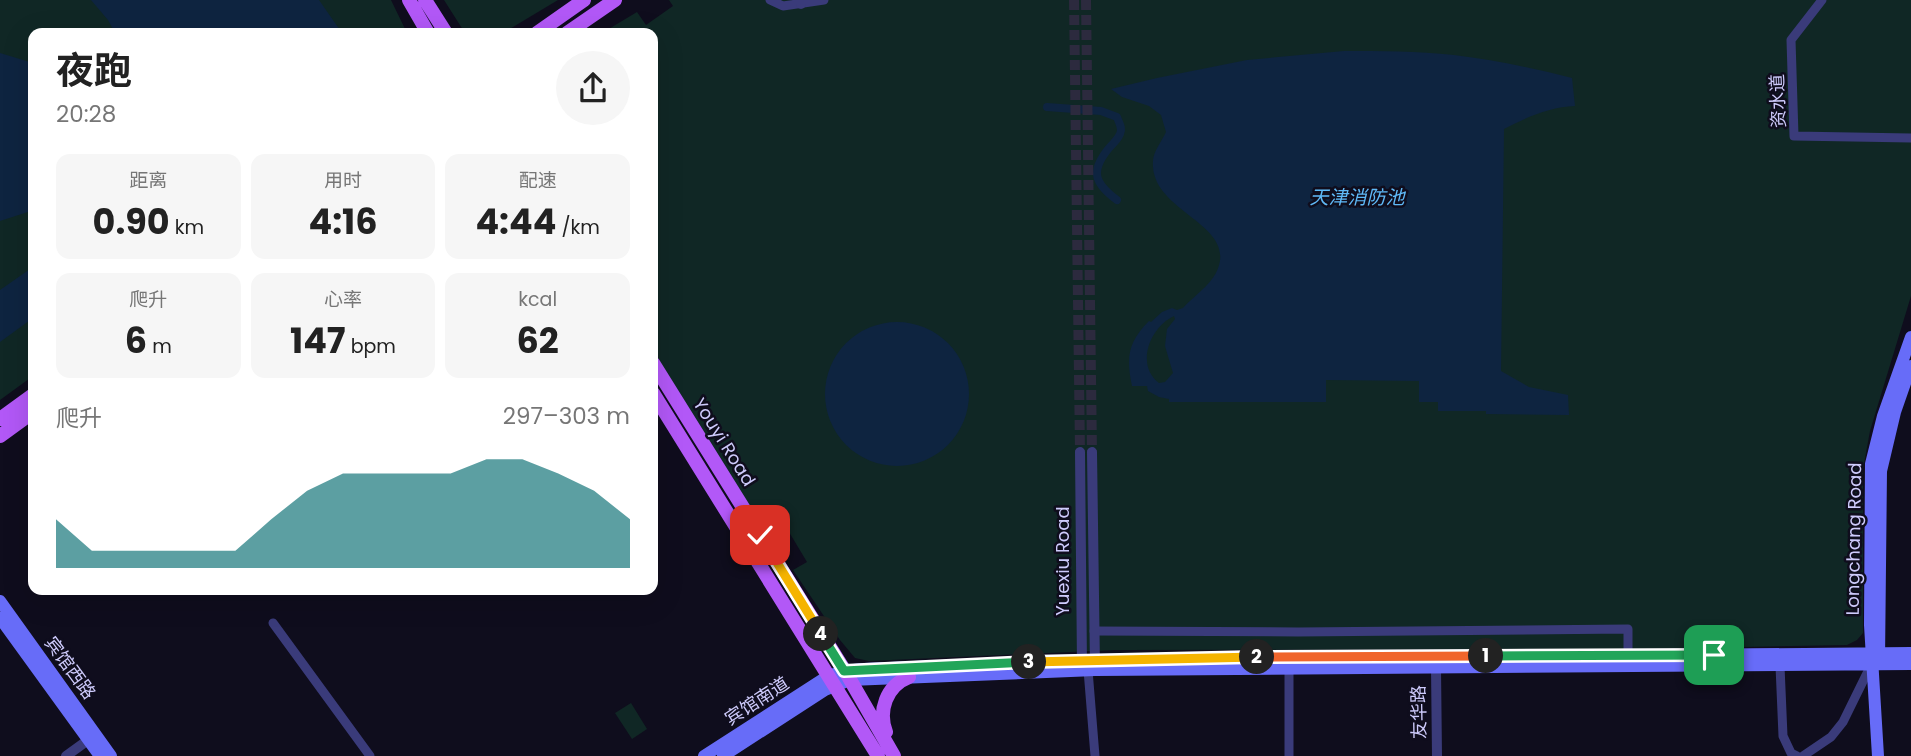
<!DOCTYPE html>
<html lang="zh">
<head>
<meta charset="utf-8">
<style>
  body { margin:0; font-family:Poppins,"Noto Sans SC",sans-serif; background:#f6f6f6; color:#222; height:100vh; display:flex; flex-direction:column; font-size:26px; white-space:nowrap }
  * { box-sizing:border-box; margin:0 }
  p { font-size:23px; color:#767676 }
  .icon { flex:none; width:38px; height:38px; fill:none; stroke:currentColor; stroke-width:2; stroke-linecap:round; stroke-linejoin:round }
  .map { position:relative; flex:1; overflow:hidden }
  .sheet { position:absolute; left:28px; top:28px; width:630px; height:567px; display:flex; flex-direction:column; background:#fff; border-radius:14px; box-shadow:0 7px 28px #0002 }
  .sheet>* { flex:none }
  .pin { position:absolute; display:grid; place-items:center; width:60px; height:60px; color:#fff; margin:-30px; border-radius:14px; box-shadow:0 4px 10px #0006 }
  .km { position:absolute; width:35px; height:35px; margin:-18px; border-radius:50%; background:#222; color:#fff; font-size:19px; line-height:35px; text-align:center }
  .round { display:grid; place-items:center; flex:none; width:74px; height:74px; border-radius:37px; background:#f6f6f6 }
  .summary { display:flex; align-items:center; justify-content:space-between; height:119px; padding:0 28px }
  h1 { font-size:38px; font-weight:700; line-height:52px }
  .figures { display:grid; grid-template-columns:repeat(3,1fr); gap:10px; height:119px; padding:7px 28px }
  .figures div { display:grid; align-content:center; border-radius:14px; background:#f6f6f6; text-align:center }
  .figures b { font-size:35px; font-weight:700 }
  .figures small { font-size:19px; font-weight:400 }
  .figures p { font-size:19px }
  .chart { height:196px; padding:14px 28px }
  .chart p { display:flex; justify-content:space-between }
  .chart svg { width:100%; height:126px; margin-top:7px; fill:#18777b; opacity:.7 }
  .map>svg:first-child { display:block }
  .green { fill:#102725 }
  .water { fill:#0e2440; fill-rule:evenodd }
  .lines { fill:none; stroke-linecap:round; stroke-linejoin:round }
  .canal { stroke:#0e2440; stroke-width:8 }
  .tertiary-tunnel { stroke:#2c2a3e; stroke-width:10; stroke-dasharray:10 5; stroke-linecap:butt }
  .minor { stroke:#3a3b7a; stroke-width:9 }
  .tertiary { stroke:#3a3b7a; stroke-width:10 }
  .secondary { stroke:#676cf8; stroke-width:12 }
  .primary { stroke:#b258f7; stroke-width:14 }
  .split-1-casing { stroke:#fff; stroke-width:14 }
  .split-2-casing { stroke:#fff; stroke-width:14 }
  .split-3-casing { stroke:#fff; stroke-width:14 }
  .split-4-casing { stroke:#fff; stroke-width:14 }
  .split-5-casing { stroke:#fff; stroke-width:14 }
  .split-1 { stroke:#22a559; stroke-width:9 }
  .split-2 { stroke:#f0652b; stroke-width:9 }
  .split-3 { stroke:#f5b400; stroke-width:9 }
  .split-4 { stroke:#22a559; stroke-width:9 }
  .split-5 { stroke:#f5b400; stroke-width:9 }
  .labels { text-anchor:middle; stroke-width:5; stroke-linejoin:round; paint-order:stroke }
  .street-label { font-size:18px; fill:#cecbfc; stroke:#0f0d1d }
  .water-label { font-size:19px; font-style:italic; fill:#5fb9f7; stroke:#0f0d1d }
</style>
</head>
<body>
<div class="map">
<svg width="1911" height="756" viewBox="0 0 1911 756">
  <rect width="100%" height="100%" fill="#0f0d1d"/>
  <path class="green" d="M0 0H391L407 33H33V376L0 400Z
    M444 0H558L503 33H465Z
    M669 0H1911V296L1870 431 1863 469V633L1857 640 1847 645 1641 649 1115 650 869 661 855 658 840 640 793 570 807 562 789 532 773 541 726 473 653 355V33H602L637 12 646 25 673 6Z
    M631 703 647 729 632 739 615 713Z"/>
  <path class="water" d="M91 0H319L342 33H115L108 20Z
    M1344 51C1380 51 1417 51 1454 55 1494 60 1533 68 1572 78L1575 106C1550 107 1527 117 1504 129L1501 371 1529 387 1568 395 1569 415 1486 414V411H1438V402H1419V381L1326 380V402H1169V399L1159 397 1148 391 1147 386H1132C1126 357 1128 342 1149 321L1151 322 1162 312 1172 308 1177 310 1183 308C1193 297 1209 286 1216 273 1241 223 1149 213 1153 161 1153 152 1162 141 1166 132L1161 115 1149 106 1122 97 1111 89 1157 78 1247 60ZM1174 316 1175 319 1167 329 1165 346 1173 373 1165 382 1159 383C1135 365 1150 327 1174 316Z
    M0 53 33 63V208L31 211 0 221Z
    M33 267V318L0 342V290Z
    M825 394a72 72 0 1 1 144 0a72 72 0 1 1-144 0Z"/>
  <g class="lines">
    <path class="canal" d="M1047 107 1101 111 1117 117C1119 123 1123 128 1120 134 1118 139 1113 144 1109 148 1090 171 1094 183 1117 200"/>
    <path class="tertiary-tunnel" d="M1074 0 1080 452
      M1086 0 1092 452"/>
    <path class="minor" d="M770 0 783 6 824 0
      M1822 0 1791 40 1794 136 1911 138
      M273 623 370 756
      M1094 631 1298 632 1628 629V655
      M1780 666 1783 736 1791 753 1797 756
      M1088 670 1095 756
      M1289 670V756
      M1803 756 1831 737 1843 722 1871 665"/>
    <path class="tertiary" d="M801 0V4
      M1080 452 1082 666
      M1092 452 1095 667
      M1436 668 1437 756
      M66 756 95 735"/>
    <path class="secondary" d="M0 601 111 756
      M0 618 100 756
      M1879 661 1881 471 1895 412 1911 366
      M704 756 828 676 844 671 863 669 1095 660 1911 653
      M723 756 825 690 850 680 1095 670 1911 664
      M1878 756 1870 625 1871 464 1883 416 1911 337"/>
    <path class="primary" d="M409 0 428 33
      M425 0 446 33
      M537 33 584 0
      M567 33 615 0
      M653 363 848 676 894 756
      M653 393 878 756
      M0 419 33 395
      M0 436 33 412
      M886 732C878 711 886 686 909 677"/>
  </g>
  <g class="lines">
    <g class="split-1-casing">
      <path id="split-1" d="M1486 656 1714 655"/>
    </g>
    <g class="split-2-casing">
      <path id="split-2" d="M1257 657 1486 656"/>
    </g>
    <g class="split-3-casing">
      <path id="split-3" d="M1029 662 1257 657"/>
    </g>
    <g class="split-4-casing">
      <path id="split-4" d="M821 634 844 671 1029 662"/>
    </g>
    <g class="split-5-casing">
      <path id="split-5" d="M760 535 821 634"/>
    </g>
    <use href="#split-1" class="split-1"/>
    <use href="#split-2" class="split-2"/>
    <use href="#split-3" class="split-3"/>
    <use href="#split-4" class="split-4"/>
    <use href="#split-5" class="split-5"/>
  </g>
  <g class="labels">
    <g class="street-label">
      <text transform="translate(1778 101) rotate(-92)" y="6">资水道</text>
      <text transform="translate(724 442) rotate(58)" y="6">Youyi Road</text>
      <text transform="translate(1854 539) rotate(-89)" y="6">Longchang Road</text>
      <text transform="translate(1063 561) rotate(-90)" y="6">Yuexiu Road</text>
      <text transform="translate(70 668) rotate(54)" y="6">宾馆西路</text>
      <text transform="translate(757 701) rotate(-33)" y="6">宾馆南道</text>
      <text transform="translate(1419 712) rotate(-91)" y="6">友华路</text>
    </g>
    <g class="water-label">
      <text x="1357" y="204">天津消防池</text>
    </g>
  </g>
</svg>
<div class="pin" style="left:1714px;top:655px;background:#1e9e55"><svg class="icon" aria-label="arrive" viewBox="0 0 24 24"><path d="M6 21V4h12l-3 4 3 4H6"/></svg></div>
<div class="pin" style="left:760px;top:535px;background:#d93025"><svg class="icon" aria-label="check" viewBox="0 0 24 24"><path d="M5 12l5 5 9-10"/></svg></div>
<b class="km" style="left:1486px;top:656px">1</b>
<b class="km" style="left:1257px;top:657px">2</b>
<b class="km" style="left:1029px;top:662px">3</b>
<b class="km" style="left:821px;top:634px">4</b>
<section class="sheet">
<div class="summary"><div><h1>夜跑</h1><p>20:28</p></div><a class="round"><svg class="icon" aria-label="share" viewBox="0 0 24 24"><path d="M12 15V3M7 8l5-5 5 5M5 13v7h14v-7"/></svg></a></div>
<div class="figures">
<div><p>距离</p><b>0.90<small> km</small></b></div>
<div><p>用时</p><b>4:16</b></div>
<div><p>配速</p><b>4:44<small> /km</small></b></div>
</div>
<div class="figures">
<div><p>爬升</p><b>6<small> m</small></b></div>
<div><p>心率</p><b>147<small> bpm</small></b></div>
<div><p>kcal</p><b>62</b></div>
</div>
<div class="chart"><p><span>爬升</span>297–303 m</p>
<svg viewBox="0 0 160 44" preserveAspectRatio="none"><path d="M0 44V27L10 38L20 38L30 38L40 38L50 38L60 27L70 17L80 11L90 11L100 11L110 11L120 6L130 6L140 11L150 17L160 27V44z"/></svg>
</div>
</section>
</div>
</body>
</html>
